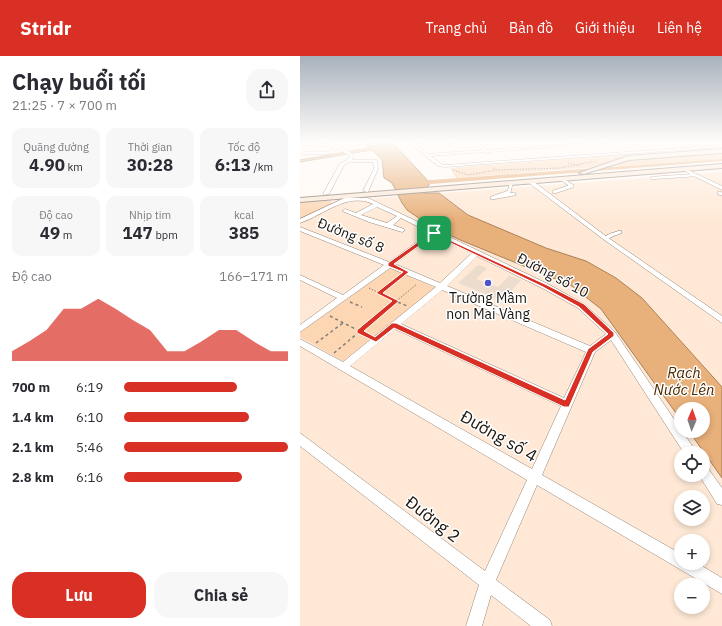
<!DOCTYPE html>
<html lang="vi">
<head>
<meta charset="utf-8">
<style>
  body { margin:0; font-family:"IBM Plex Sans",sans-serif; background:#f7f7f7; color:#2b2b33; height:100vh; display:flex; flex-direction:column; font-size:15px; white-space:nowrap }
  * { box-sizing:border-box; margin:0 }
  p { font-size:13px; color:#7c7c81 }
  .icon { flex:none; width:22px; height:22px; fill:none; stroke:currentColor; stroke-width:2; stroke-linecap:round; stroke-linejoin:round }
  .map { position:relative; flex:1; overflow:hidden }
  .panel { display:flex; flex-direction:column; background:#fff; width:300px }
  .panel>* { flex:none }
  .needle { width:26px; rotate:2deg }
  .fabs { position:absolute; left:374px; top:346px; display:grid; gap:8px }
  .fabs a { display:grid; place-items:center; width:36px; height:36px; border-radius:50%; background:#fff; box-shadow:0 2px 6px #0003; font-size:20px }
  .pin { position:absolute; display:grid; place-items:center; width:34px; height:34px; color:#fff; margin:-17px; border-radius:8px; box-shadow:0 2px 6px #0006 }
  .round { display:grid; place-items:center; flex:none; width:42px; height:42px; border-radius:16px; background:#f7f7f7 }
  .head { display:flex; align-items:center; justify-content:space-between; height:68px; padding:0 12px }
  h1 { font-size:22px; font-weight:700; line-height:30px }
  .metrics { display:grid; grid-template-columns:repeat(3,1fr); gap:6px; height:68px; padding:4px 12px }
  .metrics div { display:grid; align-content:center; border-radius:10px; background:#f7f7f7; text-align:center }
  .metrics b { font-size:17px; font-weight:700 }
  .metrics small { font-size:11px; font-weight:400 }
  .metrics p { font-size:11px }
  .chart { height:112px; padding:8px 12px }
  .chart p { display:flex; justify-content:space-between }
  .chart svg { width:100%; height:72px; margin-top:4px; fill:#d93025; opacity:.7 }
  .action { display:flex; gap:8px; margin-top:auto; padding:8px 12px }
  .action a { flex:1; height:46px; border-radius:16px; background:#d93025; color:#fff; font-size:16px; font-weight:700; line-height:46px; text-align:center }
  .action a+a { background:#f7f7f7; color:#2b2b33 }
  ul { padding:0 12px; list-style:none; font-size:13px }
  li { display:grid; grid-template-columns:64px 48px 1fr; align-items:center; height:30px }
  li i { height:10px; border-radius:5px; background:#d93025 }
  header { display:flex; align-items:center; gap:24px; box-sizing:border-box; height:56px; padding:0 20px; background:#d93025; color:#fff }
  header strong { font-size:19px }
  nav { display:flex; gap:22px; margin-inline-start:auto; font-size:14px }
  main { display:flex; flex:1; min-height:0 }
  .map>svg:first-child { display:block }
  .built { fill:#ffe9d6; fill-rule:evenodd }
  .green { fill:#fdd7b4 }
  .water { fill:#e8b07a; stroke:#aa815a }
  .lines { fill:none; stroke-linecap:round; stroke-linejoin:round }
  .canal { fill:#e8b07a; fill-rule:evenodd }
  .building { fill:#ebdcce }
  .service-far2-casing { stroke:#94867a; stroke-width:3.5 }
  .service-far1-casing { stroke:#94867a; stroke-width:4 }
  .service-casing { stroke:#94867a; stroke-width:4.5 }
  .minor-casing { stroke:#94867a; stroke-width:1 }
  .secondary-casing { stroke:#94867a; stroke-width:2 }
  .path-far1 { stroke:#837e79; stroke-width:1; stroke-dasharray:1.5 1.5; stroke-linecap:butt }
  .path { stroke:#837e79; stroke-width:1.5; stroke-dasharray:3 3; stroke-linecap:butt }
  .service-far2 { stroke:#fff; stroke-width:2.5 }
  .service-far1 { stroke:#fff; stroke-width:3 }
  .service { stroke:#fff; stroke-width:3.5 }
  .minor { fill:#fff; fill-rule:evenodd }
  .secondary { fill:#fbeada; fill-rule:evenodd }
  .route { fill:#d93025; stroke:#fff; fill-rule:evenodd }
  .poi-dot { fill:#4b54c9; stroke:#fff; stroke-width:1.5 }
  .labels { text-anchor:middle; stroke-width:3; stroke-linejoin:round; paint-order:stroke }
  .street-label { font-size:14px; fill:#19140f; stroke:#fff }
  .poi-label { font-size:14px; fill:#19140f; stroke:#fff }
  .water-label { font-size:15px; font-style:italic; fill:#4d2a00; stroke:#fff }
  .near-street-label { font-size:17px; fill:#19140f; stroke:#fff }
</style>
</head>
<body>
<header>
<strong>Stridr</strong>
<nav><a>Trang chủ</a><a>Bản đồ</a><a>Giới thiệu</a><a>Liên hệ</a></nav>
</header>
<main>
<section class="panel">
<div class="head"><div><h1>Chạy buổi tối</h1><p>21:25 · 7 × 700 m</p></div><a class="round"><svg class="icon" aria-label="share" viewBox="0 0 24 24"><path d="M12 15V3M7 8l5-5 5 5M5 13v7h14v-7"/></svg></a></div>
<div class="metrics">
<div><p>Quãng đường</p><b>4.90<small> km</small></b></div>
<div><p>Thời gian</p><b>30:28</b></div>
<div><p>Tốc độ</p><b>6:13<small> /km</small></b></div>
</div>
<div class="metrics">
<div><p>Độ cao</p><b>49<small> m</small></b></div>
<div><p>Nhịp tim</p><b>147<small> bpm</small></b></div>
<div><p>kcal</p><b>385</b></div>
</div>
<div class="chart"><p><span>Độ cao</span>166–171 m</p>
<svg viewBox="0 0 160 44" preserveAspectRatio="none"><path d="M0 44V38L10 32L20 25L30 12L40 12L50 6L60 12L70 19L80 25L90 38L100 38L110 32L120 25L130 25L140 32L150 38L160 38V44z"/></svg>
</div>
<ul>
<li><b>700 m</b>6:19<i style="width:69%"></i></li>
<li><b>1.4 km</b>6:10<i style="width:76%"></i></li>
<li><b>2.1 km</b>5:46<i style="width:100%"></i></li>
<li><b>2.8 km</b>6:16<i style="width:72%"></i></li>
</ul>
<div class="action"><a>Lưu</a><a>Chia sẻ</a></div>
</section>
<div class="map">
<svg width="422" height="570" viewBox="0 0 422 570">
  <rect width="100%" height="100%" fill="#fff9f4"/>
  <path class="built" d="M422 116V570H0V148ZM381 353H403V375H381ZM381 397H403V419H381ZM381 441H403V463H381ZM381 485H403V507H381ZM381 529H403V551H381Z"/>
  <path class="green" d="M422 96V103L302 111 337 103Z
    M328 98 331 101 293 111 156 122 150 112Z
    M26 145H31V148L0 163V146Z
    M90 212 135 232 43 305 0 281V276Z"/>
  <path class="water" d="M64 85H91L130 127 124 137H139L168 159 246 192 286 205 316 222 342 242 422 331V422L389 375H403V353H381V364L301 253 272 230 158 183 129 169 107 154 102 147 92 127 84 122 82 104 72 94 0 106V104L68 92Z"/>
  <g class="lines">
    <path class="canal" d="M422 103V105L118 129 115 127 118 125Z"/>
  </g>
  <path class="building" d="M178 209 187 212 176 223 198 231 209 220 221 224 202 245 158 227Z"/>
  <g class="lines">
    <g class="service-far2-casing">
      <path id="service-far2" d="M258 85H272
        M352 122 396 119
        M262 124 268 127"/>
    </g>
    <g class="service-far1-casing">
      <path id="service-far1" d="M211 128 209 136 192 142 214 138
        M254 136 272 130 266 126
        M419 137 422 138
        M309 180 320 176"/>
    </g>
    <g class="service-casing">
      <path id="service" d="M305 182 312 179"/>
    </g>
    <g class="minor-casing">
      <path id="minor" d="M107 85H111L115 88 177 85 187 94 316 85H335L189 96 188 98 185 96 131 100 141 108 145 109 422 89V91L145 111 138 110ZM174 86 182 94 128 98 118 90Z
        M0 87C19 87 41 85 54 100L52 104H77L78 113 68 136 63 135 74 113 73 106H50L44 109 29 138 24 139 23 138 40 107 47 104 50 100 38 93 29 98H1L3 96H28L35 91 0 89Z
        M388 114 422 130V134L386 116V114Z
        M229 125H233L307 181 422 260V267L303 183 229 127Z
        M49 140 52 142H68L248 228 284 248 315 276 397 397H384L311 284 295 296 242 419 381 498V507H397L422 522V538L237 429 196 524 250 564 252 570H231L191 539 182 570H166L179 529 0 390V377L185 515 227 424 0 290V283L43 306 136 231 90 212 0 276V269L37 242 0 224V219L43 239 84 209 0 175V171L89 206 130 177 101 162 93 169 104 173V175L102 176 69 166 42 155 45 153 56 157 73 148C47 136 24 159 0 167V163ZM77 151 97 160 87 167 61 159ZM135 179 172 197 140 227 95 208ZM177 200 242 232 278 252 306 278 290 290 147 230ZM142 234 286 296 264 342 101 268ZM95 273 261 350 232 413 50 310Z
        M403 409 407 411 422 432V449L417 448 399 419H403Z"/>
    </g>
    <g class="secondary-casing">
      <path id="secondary" d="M422 93V97L329 104 284 118 279 117 328 100Z
        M422 108V112L0 146V142Z"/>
    </g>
    <path class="path-far1" d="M268 107 280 110
      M193 112 197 114 260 112 297 105
      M153 114 168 119 196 114
      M69 232 100 247
      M80 237 100 221
      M50 246 52 247
      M94 247 117 228"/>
    <path class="path" d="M50 246 62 251
      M98 246 107 250
      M30 260 69 280
      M16 287 43 267
      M34 297 95 246"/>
    <use href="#service-far2" class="service-far2"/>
    <use href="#service-far1" class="service-far1"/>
    <use href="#service" class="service"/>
    <use href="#minor" class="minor"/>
    <use href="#secondary" class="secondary"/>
  </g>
  <linearGradient id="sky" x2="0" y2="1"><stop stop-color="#a8b2bc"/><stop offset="0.52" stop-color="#fffcfa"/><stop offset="1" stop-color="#fffcfa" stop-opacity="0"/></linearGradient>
  <rect width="422" height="165" fill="url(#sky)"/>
  <path class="route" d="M132 176 247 229 284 248 314 277V280L293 296 269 351H264L94 272 76 286 57 277V274L92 245 76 237 103 216 88 210V207ZM134 179 243 231 279 251 308 278 288 293 265 344 96 267H92L75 281 64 275 99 245 83 237 109 216 94 208Z"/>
  <circle class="poi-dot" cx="188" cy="227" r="4"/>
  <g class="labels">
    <g class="street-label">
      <text transform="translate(51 179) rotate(22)" y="5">Đường số 8</text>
      <text transform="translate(253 219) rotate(28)" y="5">Đường số 10</text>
    </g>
    <g class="poi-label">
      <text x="188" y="247">Trường Mầm<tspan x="188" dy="16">non Mai Vàng</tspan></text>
    </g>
    <g class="water-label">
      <text x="384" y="322">Rạch<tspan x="384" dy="17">Nước Lên</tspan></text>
    </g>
    <g class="near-street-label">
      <text transform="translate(199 380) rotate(30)" y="6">Đường số 4</text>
      <text transform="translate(133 463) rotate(38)" y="6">Đường 2</text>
    </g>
  </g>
</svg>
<div class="fabs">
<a><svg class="needle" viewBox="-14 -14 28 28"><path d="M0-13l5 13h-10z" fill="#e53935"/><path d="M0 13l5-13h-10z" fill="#7c7c81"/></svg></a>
<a><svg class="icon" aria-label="locate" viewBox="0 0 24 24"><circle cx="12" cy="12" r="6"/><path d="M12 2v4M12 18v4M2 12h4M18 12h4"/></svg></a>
<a><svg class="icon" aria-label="layers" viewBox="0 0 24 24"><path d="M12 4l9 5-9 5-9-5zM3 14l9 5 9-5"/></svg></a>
<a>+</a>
<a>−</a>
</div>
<div class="pin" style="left:134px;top:177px;background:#1e9e55"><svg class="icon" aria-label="arrive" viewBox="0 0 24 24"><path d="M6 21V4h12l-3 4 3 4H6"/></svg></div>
</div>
</main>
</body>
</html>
